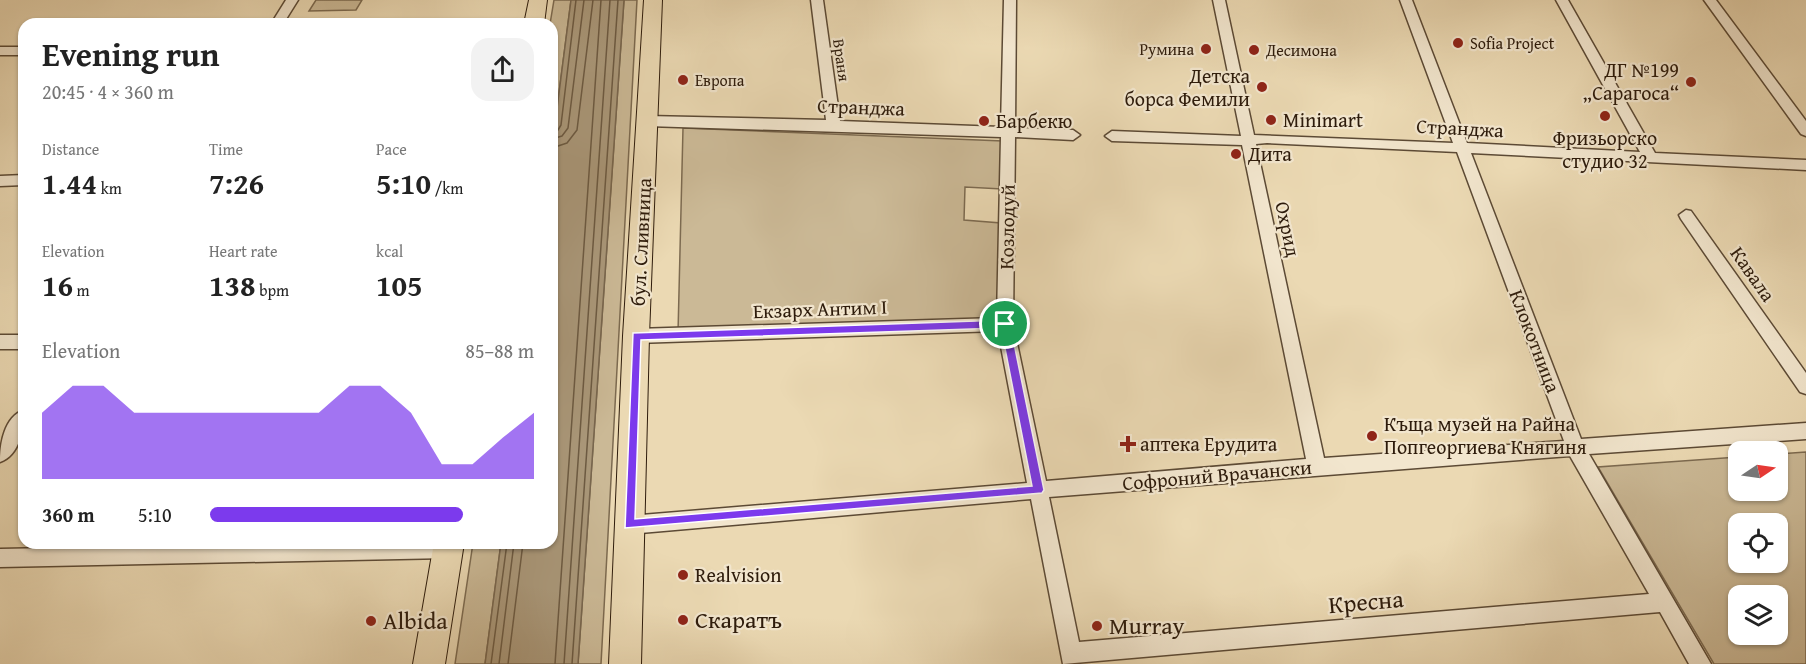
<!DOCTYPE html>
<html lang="en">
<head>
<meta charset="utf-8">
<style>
  body { margin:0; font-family:"Gentium Book Plus",serif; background:#f2f2f2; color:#222; height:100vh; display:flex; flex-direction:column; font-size:22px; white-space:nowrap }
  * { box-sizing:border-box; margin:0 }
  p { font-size:20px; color:#767676 }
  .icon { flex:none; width:33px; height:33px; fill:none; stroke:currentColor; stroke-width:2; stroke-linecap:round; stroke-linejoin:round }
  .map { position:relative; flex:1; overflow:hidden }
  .sheet { position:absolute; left:18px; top:18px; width:540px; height:531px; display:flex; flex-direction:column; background:#fff; border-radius:18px; box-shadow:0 2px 4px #0004 }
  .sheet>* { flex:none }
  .needle { width:39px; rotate:77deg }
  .tools { position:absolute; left:1728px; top:441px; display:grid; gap:12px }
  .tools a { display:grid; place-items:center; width:60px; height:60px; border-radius:12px; background:#fff; box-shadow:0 2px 4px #0004; font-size:30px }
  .pin { position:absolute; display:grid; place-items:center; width:51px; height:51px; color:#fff; margin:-26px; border:3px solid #fff; border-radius:50%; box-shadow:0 2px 6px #0007 }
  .round { display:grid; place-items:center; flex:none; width:63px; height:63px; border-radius:18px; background:#f2f2f2 }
  .head { display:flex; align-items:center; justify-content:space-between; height:102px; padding:0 24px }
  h1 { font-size:33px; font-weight:700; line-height:45px }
  .metrics { display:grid; grid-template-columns:repeat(3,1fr); gap:9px; height:102px; padding:6px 24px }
  .metrics div { display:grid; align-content:center }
  .metrics b { font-size:30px; font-weight:700 }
  .metrics small { font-size:16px; font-weight:400 }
  .metrics p { font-size:16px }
  .chart { height:168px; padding:12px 24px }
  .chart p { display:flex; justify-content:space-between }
  .chart svg { width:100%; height:108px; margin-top:6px; fill:#7c3aed; opacity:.7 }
  ul { padding:0 24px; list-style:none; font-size:20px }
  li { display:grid; grid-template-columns:96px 72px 1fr; align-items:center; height:45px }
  li i { height:15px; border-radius:8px; background:#7c3aed }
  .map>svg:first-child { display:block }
  .green { fill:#cbb996; stroke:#7c6a50; stroke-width:1.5; fill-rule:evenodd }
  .water { fill:#aa987a; stroke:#78664e; stroke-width:1.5 }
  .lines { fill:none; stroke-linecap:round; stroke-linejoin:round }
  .shore { stroke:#6c5a42; stroke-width:1.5 }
  .street-casing { stroke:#5c4a35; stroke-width:3 }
  .primary-casing { stroke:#2d1b0b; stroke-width:2 }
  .street { fill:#f2e6ce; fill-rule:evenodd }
  .primary { fill:#ebd9b3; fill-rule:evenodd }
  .route { fill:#7c3aed; stroke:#fff; stroke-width:1.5; fill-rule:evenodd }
  .poi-dot { fill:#8f2418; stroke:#f2e6ce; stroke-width:2 }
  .labels { text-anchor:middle; stroke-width:4.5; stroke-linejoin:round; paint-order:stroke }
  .far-poi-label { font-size:16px; fill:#2d1b0b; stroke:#f2e6ce; text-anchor:start }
  .far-street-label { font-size:16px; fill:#2d1b0b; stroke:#f2e6ce }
  .poi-label { font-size:20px; fill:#2d1b0b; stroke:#f2e6ce; text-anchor:start }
  .street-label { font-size:20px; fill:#2d1b0b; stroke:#f2e6ce }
  .near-street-label { font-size:24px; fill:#2d1b0b; stroke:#f2e6ce }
  .near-poi-label { font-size:24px; fill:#2d1b0b; stroke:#f2e6ce; text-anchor:start }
</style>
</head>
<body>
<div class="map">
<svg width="1806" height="664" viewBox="0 0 1806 664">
  <rect width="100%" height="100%" fill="#ebd9b3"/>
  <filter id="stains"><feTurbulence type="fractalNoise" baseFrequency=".00333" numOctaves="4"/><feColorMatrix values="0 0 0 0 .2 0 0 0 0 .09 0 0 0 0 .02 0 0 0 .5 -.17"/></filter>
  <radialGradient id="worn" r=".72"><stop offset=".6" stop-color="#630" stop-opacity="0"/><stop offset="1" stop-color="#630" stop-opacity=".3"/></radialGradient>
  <path class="green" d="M316 0H362L356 10 309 11Z
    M554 0H571L552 147 550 24Z
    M624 0H637L601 664H578Z
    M683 128 1003 141 1002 189 965 187 964 220 1001 223 1003 323 678 333Z
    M1806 452V664H1714L1598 467 1738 457V490H1778V454ZM1738 524H1778V562H1738ZM1738 596H1778V634H1738Z
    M473 543H501L485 664H455Z"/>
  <path class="water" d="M571 0H624L578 664H485L501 543H552V147Z"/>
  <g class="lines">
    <path class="shore" d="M552 131 558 130 561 125 576 0
      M552 139 562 136 568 128 584 0
      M552 148 567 143 577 130 593 0
      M491 664 507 543
      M499 664 514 543
      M508 664 523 543
      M555 664 601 0
      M564 664 610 0
      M572 664 618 0"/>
    <g class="street-casing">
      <path id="street" d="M286 0H298L283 24H271Z
        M811 0H823L840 121 1001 127 1004 0H1016L1015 128 1073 130 1080 135 1073 140 1015 137 1013 324 1046 481 1306 459 1242 145 1112 141 1105 136 1112 131 1241 136 1213 0H1225L1254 135 1453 143 1400 0H1412L1467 143 1640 152 1556 0H1568L1655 153 1806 160V170L1471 153 1581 439 1806 423V439L1589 454 1711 664H1689L1660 612 1063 664 1031 499 629 534 622 531 619 525 622 519 629 516 1027 483 998 331 636 343 630 341 628 336 630 331 636 329 997 318 1001 137 647 126 640 121 647 116 826 120ZM1267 143 1457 152 1564 441 1324 458 1256 144ZM1570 456 1649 594 1079 642 1049 497Z
        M1704 0H1716L1806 121V136L1801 134Z
        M0 47H24V55H0Z
        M24 175V185L0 186V176Z
        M1686 210 1691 211 1806 373V394L1800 392 1681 219 1679 215Z
        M0 335H24V349H0Z
        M24 410C24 428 20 455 0 462 0 444 4 417 24 410Z
        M300 543H455L458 549 455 555 448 558 0 567V549Z"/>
    </g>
    <g class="primary-casing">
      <path id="primary" d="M529 0H547L544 24H524Z
        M644 0H662L649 336 641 664H609L623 336Z
        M434 543H464L445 664H413Z"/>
    </g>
    <use href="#street" class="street"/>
    <use href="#primary" class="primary"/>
  </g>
  <path class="route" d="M1005 320 1010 324 1044 490 1042 493 625 528 633 333ZM1001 328 1032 486 635 519 641 340Z"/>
  <g class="poi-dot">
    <circle cx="1458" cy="43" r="6"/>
    <circle cx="1206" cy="49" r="6"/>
    <circle cx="1254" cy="50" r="6"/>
    <circle cx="683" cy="80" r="6"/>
    <circle cx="1691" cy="82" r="6"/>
    <circle cx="1262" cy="87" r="6"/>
    <circle cx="1605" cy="116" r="6"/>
    <circle cx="1271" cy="120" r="6"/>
    <circle cx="984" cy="121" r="6"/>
    <circle cx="1236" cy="154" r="6"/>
    <circle cx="1372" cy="436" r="6"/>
    <path d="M1125 435h6v6h6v6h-6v6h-6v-6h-6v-6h6z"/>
    <circle cx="683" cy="575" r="6"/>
    <circle cx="683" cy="620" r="6"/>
    <circle cx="371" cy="621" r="6"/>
    <circle cx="1097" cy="626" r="6"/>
  </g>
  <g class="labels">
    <g class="far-poi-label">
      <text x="1470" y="49">Sofia Project</text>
      <text x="1194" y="55" text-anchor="end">Румина</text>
      <text x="1266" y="56">Десимона</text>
      <text x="695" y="86">Европа</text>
    </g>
    <g class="far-street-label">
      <text transform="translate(842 60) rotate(82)" y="6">Враня</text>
    </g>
    <g class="poi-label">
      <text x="1679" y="77" text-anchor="end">ДГ №199<tspan x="1679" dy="23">„Сарагоса“</tspan></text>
      <text x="1250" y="83" text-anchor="end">Детска<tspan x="1250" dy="23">борса Фемили</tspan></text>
      <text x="1283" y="127">Minimart</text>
      <text x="996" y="128">Барбекю</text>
      <text x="1605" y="145" text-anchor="middle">Фризьорско<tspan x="1605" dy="23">студио 32</tspan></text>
      <text x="1248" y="161">Дита</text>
      <text x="1384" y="431">Къща музей на Райна<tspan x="1384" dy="23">Попгеоргиева Княгиня</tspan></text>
      <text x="1140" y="451">аптека Ерудита</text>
      <text x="695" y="582">Realvision</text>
    </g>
    <g class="street-label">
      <text transform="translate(861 107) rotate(2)" y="7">Странджа</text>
      <text transform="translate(1460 128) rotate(3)" y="7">Странджа</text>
      <text transform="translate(1007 227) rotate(-89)" y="7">Козлодуй</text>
      <text transform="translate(1288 229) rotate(78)" y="7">Охрид</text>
      <text transform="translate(641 242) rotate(-87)" y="7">бул. Сливница</text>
      <text transform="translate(1753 274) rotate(55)" y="7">Кавала</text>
      <text transform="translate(820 309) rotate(-2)" y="7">Екзарх Антим I</text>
      <text transform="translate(1535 341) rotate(69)" y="7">Клокотница</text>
      <text transform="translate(1217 475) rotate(-5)" y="7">Софроний Врачански</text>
    </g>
    <g class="near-street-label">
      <text transform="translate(1366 602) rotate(-5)" y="8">Кресна</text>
    </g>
    <g class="near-poi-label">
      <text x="695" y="628">Скаратъ</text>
      <text x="383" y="629">Albida</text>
      <text x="1109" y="634">Murray</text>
    </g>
  </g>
  <rect width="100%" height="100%" filter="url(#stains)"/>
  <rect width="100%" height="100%" fill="url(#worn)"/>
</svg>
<div class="tools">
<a><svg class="needle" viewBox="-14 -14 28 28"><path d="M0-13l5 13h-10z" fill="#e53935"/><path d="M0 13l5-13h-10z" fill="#767676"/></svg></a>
<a><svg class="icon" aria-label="locate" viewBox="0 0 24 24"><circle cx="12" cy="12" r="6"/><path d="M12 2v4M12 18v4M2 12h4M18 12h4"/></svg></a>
<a><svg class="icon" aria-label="layers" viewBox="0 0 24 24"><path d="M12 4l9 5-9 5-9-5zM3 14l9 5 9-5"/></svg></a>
</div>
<div class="pin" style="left:1005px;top:324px;background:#1e9e55"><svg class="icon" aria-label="arrive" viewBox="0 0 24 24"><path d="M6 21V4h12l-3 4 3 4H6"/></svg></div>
<section class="sheet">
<div class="head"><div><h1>Evening run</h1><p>20:45 · 4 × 360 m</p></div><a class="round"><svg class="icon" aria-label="share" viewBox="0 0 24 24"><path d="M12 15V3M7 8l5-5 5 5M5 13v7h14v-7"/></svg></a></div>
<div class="metrics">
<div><p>Distance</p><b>1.44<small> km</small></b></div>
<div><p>Time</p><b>7:26</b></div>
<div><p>Pace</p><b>5:10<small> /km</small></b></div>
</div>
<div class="metrics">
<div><p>Elevation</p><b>16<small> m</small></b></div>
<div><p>Heart rate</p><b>138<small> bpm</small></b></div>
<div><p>kcal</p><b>105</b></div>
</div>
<div class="chart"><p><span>Elevation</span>85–88 m</p>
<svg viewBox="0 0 160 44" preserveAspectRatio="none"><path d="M0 44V17L10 6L20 6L30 17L40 17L50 17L60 17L70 17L80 17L90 17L100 6L110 6L120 17L130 38L140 38L150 27L160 17V44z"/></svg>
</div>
<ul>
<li><b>360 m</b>5:10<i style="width:78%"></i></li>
</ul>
</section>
</div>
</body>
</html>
